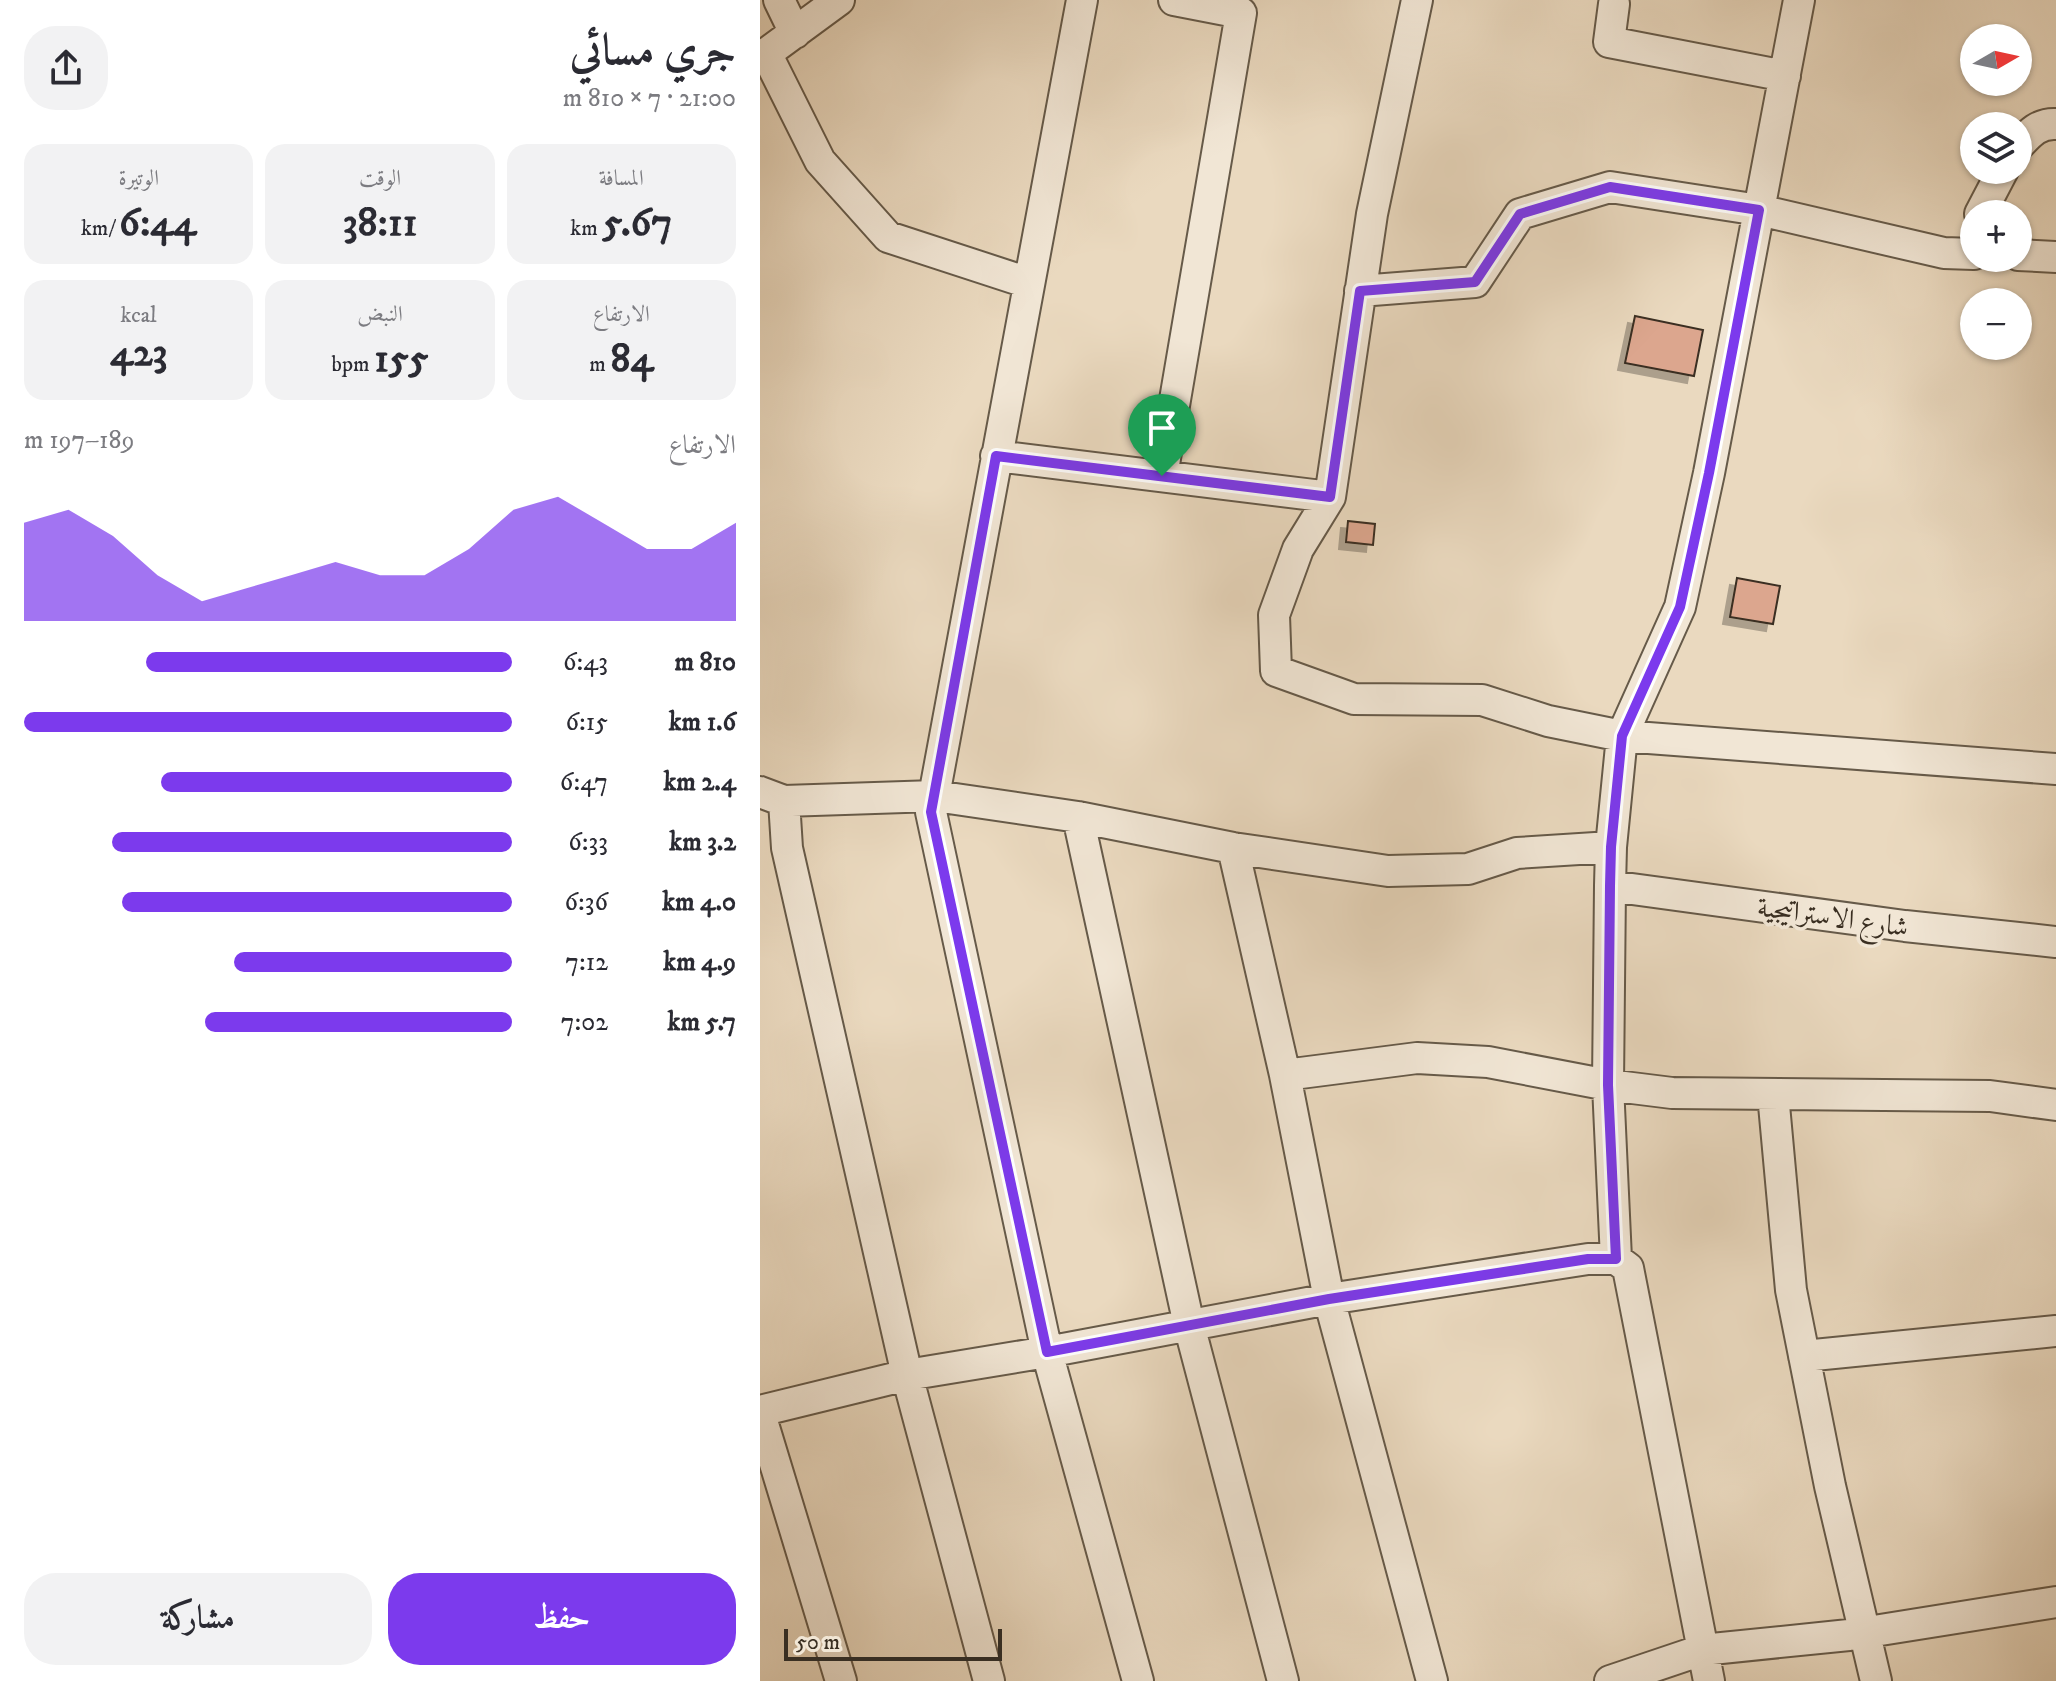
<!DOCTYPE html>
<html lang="ar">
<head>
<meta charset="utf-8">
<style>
  body { margin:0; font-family:"IM FELL DW Pica",Amiri,serif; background:#f2f2f3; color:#2b2b33; direction:rtl; height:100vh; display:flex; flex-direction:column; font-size:30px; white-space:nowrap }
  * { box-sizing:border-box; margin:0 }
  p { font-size:26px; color:#7c7c81 }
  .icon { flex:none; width:44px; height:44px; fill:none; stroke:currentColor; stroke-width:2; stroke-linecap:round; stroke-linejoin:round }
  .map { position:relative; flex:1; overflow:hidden; direction:ltr }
  .side { display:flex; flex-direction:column; background:#fff; width:760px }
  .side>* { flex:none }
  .needle { width:52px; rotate:81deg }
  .tools { position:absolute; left:1200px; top:24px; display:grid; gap:16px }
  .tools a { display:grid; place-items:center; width:72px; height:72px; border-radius:50%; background:#fff; box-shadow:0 2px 6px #0004; font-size:40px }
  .scale { position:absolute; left:24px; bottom:20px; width:218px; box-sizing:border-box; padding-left:8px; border:4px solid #3a2f22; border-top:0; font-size:22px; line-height:28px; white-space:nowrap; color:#3a2f22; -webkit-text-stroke:6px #f1e6d5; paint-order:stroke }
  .pin { position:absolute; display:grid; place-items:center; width:68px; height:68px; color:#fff; margin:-82px -34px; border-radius:50% 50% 50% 0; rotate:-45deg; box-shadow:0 0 8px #0007 }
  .pin .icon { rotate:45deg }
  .round { display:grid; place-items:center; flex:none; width:84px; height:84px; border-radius:32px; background:#f2f2f3 }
  .head { display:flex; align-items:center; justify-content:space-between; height:136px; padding:0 24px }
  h1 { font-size:44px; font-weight:700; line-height:60px }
  .metrics { display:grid; grid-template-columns:repeat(3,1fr); gap:12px; height:136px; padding:8px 24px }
  .metrics div { display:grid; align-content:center; border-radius:20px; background:#f2f2f3; text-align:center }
  .metrics b { font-size:40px; font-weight:700 }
  .metrics small { font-size:22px; font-weight:400 }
  .metrics p { font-size:22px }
  .chart { height:224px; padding:16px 24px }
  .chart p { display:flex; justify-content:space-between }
  .chart svg { width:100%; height:144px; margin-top:8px; fill:#7c3aed; opacity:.7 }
  .cta { display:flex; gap:16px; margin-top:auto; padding:16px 24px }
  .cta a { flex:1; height:92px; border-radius:32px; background:#7c3aed; color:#fff; font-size:32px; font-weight:700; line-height:92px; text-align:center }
  .cta a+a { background:#f2f2f3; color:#2b2b33 }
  ul { padding:0 24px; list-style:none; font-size:26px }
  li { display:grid; grid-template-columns:128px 96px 1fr; align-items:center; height:60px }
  li i { height:20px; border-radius:10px; background:#7c3aed }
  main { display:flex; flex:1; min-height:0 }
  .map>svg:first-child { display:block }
  .building { fill:#dca68e; stroke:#3a2f22; stroke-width:2; filter:url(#shadow) }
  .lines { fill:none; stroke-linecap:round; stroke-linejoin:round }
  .minor-casing { stroke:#665a49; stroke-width:34 }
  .minor { stroke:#f1e6d5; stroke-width:30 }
  .route-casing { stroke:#fff; stroke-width:16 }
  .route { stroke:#7c3aed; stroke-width:10 }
  .labels { text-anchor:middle; stroke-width:7; stroke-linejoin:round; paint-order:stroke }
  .street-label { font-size:28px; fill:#3a2f22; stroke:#f1e6d5 }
</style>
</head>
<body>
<main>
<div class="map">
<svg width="1296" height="1681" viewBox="0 0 1296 1681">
  <defs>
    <filter id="shadow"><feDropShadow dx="-7" dy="7" stdDeviation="0" flood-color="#0004"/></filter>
  </defs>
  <rect width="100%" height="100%" fill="#ead9bf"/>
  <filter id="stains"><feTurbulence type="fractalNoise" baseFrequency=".0025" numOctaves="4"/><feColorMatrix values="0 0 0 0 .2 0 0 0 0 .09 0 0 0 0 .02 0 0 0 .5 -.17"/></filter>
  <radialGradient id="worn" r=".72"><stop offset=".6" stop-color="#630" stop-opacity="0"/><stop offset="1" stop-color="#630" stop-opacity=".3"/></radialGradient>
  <path class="building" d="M875 316 943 330 934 376 865 363Z
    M588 521 615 524 613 545 586 542Z
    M977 578 1020 586 1013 624 970 617Z"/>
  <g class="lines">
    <g class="minor-casing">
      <path id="minor" d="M19 0 35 33
        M322 0 171 812 287 1352 378 1681
        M657 0 612 214 570 497 538 549 514 615 516 671 594 699 722 700 788 721 862 736 1296 769
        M854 4 849 42 1025 76
        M6 53 60 161 128 237 269 283
        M0 58 79 0
        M1258 146C1269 134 1278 123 1296 124
        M1220 214 1243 170
        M1258 255 1296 257
        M600 291 715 282 760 214 850 187 999 210 1184 253 1214 254
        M236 456 570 497
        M402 476 481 13 414 0
        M0 792 24 801 175 796 318 817 473 848 628 871 708 869 757 853 851 847
        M24 801 27 848 147 1375 229 1681
        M318 817 429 1325 523 1681
        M473 848 525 1075 569 1299 672 1681
        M850 886 1145 926 1296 942
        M525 1075 657 1058 728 1062 848 1085 912 1093 1230 1096 1296 1105
        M1013 1094 1031 1290 1070 1486 1116 1681
        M856 1259 848 1085 850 886 851 847 862 736 920 607 949 473 1039 0
        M1044 1356 1296 1331
        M0 1411 147 1375 287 1352 569 1299 828 1259H856L868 1268 949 1681
        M0 1414 81 1681
        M850 1681 942 1650 1089 1635 1296 1602"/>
    </g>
    <use href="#minor" class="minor"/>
  </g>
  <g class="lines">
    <g class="route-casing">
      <path id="route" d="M850 187 999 210 949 473 920 607 862 736 851 847 850 886 848 1085 856 1259H828L569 1299 287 1352 171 812 236 456 570 497 600 291 715 282 760 214Z"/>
    </g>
    <use href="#route" class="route"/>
  </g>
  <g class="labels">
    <g class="street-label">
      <text transform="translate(1073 916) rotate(8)" y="10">شارع الاستراتيجية</text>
    </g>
  </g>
  <rect width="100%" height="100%" filter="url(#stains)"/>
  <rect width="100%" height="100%" fill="url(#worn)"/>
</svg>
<div class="tools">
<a><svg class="needle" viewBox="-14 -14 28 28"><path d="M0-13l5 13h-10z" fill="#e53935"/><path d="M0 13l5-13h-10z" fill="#7c7c81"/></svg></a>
<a><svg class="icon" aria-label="layers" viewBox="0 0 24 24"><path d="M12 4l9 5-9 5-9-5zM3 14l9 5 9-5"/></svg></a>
<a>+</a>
<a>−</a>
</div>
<div class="scale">50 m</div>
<div class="pin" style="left:402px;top:476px;background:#1e9e55"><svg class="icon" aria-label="arrive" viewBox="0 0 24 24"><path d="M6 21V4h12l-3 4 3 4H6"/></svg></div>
</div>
<section class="side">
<div class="head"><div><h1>جري مسائي</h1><p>21:00 · 7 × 810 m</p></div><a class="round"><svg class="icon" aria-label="share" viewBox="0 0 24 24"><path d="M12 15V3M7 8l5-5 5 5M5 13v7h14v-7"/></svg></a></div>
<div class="metrics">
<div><p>المسافة</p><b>5.67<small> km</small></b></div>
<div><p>الوقت</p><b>38:11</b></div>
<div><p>الوتيرة</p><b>6:44<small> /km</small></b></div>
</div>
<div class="metrics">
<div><p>الارتفاع</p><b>84<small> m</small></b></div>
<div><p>النبض</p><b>155<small> bpm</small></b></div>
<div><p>kcal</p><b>423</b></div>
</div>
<div class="chart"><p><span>الارتفاع</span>189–197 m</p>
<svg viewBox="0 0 160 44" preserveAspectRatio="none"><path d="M0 44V14L10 10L20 18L30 30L40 38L50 34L60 30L70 26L80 30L90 30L100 22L110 10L120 6L130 14L140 22L150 22L160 14V44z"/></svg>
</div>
<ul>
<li><b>810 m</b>6:43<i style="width:75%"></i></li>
<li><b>1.6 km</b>6:15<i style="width:100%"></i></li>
<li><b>2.4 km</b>6:47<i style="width:72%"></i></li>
<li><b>3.2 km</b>6:33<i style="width:82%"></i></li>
<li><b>4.0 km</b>6:36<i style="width:80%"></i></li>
<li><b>4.9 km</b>7:12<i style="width:57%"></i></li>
<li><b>5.7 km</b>7:02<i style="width:63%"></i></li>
</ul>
<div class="cta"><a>حفظ</a><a>مشاركة</a></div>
</section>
</main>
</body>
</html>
